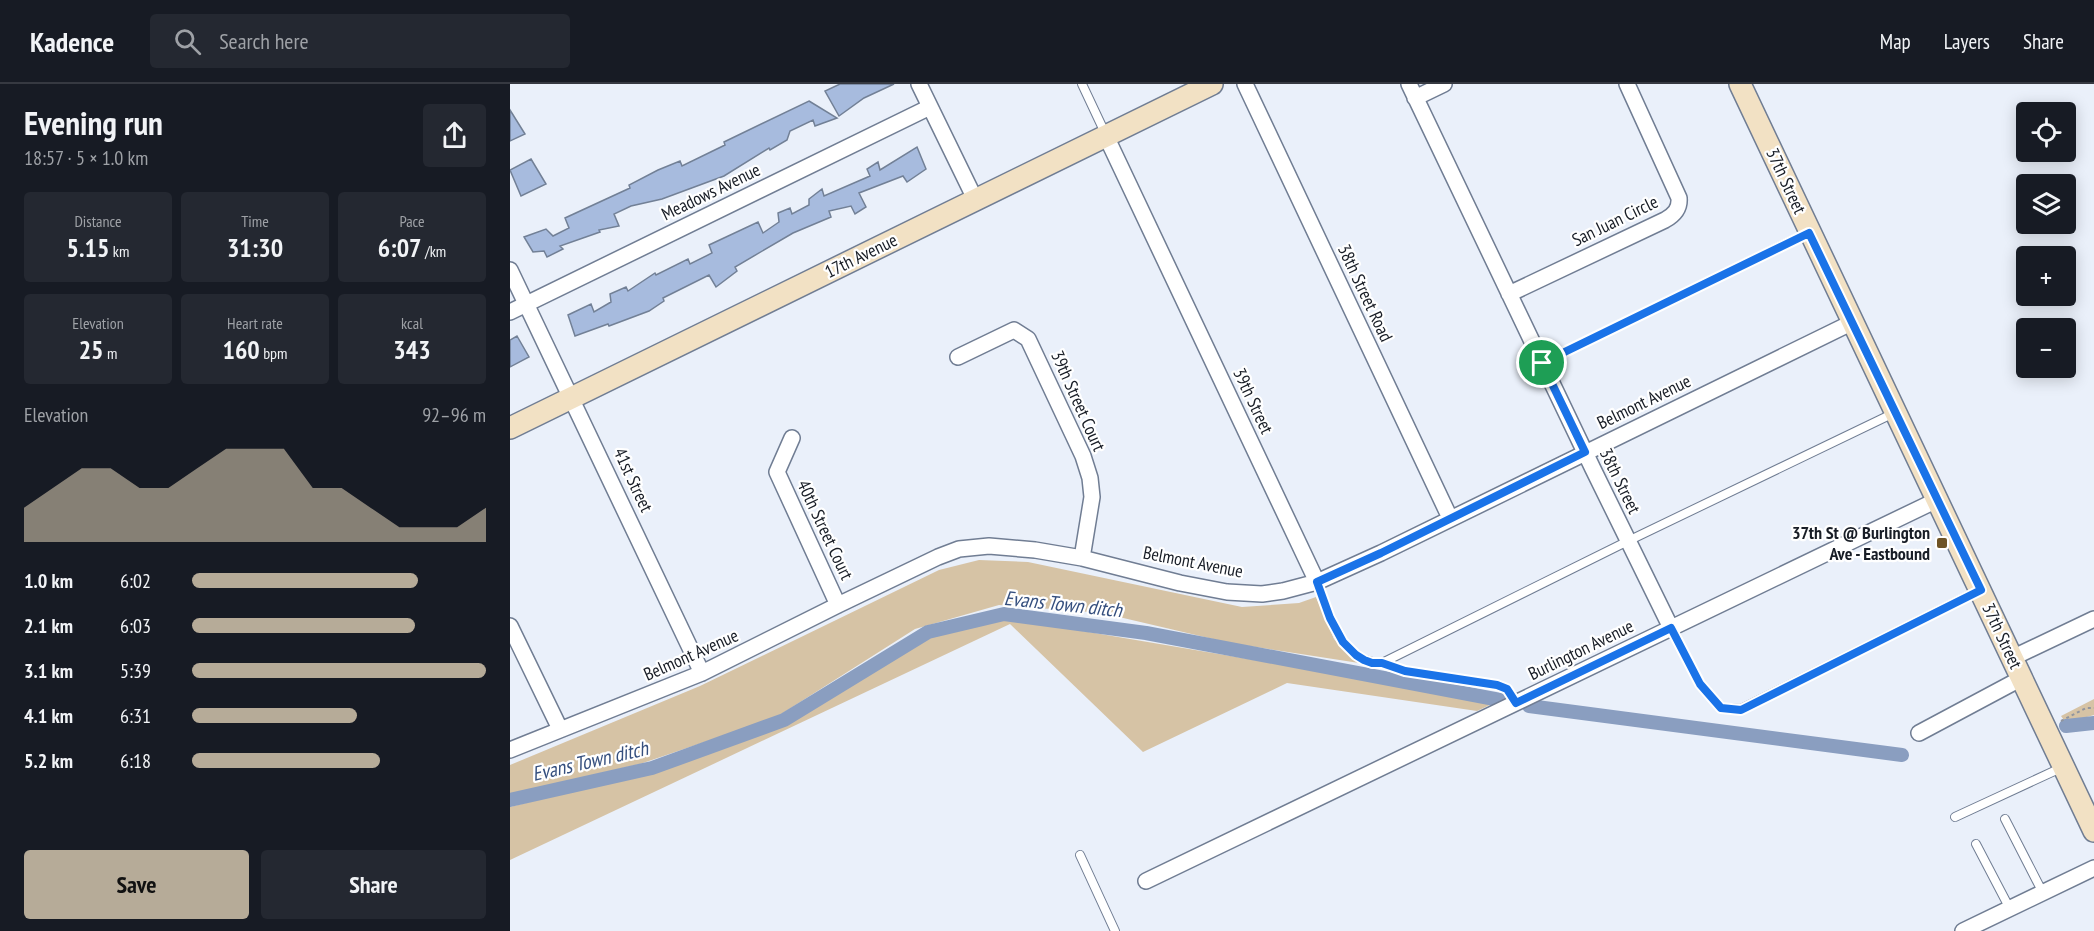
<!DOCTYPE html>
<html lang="en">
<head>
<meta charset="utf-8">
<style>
  body { margin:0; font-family:"PT Sans Narrow",sans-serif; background:#242831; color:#f1f3f6; height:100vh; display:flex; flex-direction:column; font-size:22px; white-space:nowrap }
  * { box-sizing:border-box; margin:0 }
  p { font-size:20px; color:#9ea1a6 }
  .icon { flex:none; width:33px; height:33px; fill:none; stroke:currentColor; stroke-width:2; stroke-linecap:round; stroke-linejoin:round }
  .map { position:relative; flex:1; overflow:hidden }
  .drawer { display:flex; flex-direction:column; background:#171b24; width:510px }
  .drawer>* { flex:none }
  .tools { position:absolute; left:1506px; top:18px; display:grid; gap:12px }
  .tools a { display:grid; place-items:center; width:60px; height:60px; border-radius:6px; background:#171b24; box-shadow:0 3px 15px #0003; font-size:30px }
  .pin { position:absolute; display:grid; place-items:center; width:51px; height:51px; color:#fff; margin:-26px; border:3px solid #fff; border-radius:50%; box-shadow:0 2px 6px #0007 }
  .round { display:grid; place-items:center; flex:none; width:63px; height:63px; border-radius:6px; background:#242831 }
  .overview { display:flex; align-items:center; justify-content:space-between; height:102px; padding:0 24px }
  h1 { font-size:33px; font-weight:800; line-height:45px }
  .figures { display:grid; grid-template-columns:repeat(3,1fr); gap:9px; height:102px; padding:6px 24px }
  .figures div { display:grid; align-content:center; border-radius:6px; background:#242831; text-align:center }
  .figures b { font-size:26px; font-weight:800 }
  .figures small { font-size:16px; font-weight:400 }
  .figures p { font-size:16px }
  .chart { height:168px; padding:12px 24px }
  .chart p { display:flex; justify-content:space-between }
  .chart svg { width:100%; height:108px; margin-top:6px; fill:#b6ab98; opacity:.7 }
  .primary-button { display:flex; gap:12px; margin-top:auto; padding:12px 24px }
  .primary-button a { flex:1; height:69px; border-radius:6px; background:#b6ab98; color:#111; font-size:24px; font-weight:800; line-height:69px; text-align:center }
  .primary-button a+a { background:#242831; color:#f1f3f6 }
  ul { padding:0 24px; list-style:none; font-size:20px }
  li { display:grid; grid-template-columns:96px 72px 1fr; align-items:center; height:45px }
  li i { height:15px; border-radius:8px; background:#b6ab98 }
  header { display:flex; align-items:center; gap:36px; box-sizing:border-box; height:84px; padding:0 30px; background:#171b24; border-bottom:2px solid #363941 }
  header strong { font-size:28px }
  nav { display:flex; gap:33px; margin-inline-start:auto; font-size:21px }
  .search { width:420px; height:54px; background:#242831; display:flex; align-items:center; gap:15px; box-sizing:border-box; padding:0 21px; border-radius:6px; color:#9ea1a6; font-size:22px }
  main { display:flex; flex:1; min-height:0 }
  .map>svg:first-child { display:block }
  .green { fill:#d6c3a5 }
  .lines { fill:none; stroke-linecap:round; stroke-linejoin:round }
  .canal { stroke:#8a9ec0; stroke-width:14 }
  .building { fill:#a7bbde; stroke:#728096; stroke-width:1.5 }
  .lane-casing { stroke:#707d93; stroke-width:10 }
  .street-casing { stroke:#707d93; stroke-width:18 }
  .secondary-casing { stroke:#707d93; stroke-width:24 }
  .path { stroke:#90959f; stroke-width:2; stroke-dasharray:3 3; stroke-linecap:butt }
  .lane { stroke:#fff; stroke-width:8 }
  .street { stroke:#fff; stroke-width:15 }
  .secondary { stroke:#f2e1c4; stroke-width:21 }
  .route-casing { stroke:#fff; stroke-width:12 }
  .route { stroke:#1a73e8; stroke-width:8 }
  .poi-dot { fill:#6e5325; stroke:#fff; stroke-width:2 }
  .labels { text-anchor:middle; stroke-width:4.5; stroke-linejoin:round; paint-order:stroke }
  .street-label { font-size:18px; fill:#181d26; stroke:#fff }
  .poi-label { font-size:18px; font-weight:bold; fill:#181d26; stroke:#fff; text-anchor:end }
  .water-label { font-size:20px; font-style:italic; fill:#354f7e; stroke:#fff }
</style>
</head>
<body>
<header>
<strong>Kadence</strong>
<div class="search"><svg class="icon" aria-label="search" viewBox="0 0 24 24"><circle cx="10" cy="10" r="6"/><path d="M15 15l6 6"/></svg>Search here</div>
<nav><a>Map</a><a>Layers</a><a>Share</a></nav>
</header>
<main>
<section class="drawer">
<div class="overview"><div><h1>Evening run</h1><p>18:57 · 5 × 1.0 km</p></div><a class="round"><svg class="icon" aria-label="share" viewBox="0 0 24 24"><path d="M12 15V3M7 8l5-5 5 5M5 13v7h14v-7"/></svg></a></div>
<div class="figures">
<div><p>Distance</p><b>5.15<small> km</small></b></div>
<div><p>Time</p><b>31:30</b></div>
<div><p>Pace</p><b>6:07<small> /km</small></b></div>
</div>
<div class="figures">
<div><p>Elevation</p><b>25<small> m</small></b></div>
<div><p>Heart rate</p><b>160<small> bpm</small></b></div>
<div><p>kcal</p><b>343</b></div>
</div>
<div class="chart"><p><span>Elevation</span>92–96 m</p>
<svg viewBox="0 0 160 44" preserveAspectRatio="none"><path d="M0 44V30L10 22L20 14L30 14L40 22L50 22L60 14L70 6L80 6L90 6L100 22L110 22L120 30L130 38L140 38L150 38L160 30V44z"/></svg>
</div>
<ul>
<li><b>1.0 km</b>6:02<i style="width:77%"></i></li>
<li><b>2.1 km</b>6:03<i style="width:76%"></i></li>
<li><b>3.1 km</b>5:39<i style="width:100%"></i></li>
<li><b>4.1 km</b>6:31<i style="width:56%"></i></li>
<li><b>5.2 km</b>6:18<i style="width:64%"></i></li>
</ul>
<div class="primary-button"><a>Save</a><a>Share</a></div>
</section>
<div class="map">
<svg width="1584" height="847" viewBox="0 0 1584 847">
  <rect width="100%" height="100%" fill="#eaf0fa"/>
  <path class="green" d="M469 476 518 478 732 523 789 519 806 513 824 555 849 579 720 559 592 529 489 521 405 545 265 634 130 680 0 710V681L190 602 429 486Z
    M496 534 809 587 984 619 967 627 777 599 633 668 500 540 0 776V723L146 686 276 638 419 552Z
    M1584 615V631L1556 639 1551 632Z"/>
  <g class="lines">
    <path class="canal" d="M1019 622 1392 671
      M1556 642 1584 639
      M0 716 142 684 274 636 418 548 494 530 636 549 990 616"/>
  </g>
  <path class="building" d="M330 0H384L354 14 329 32 315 7Z
    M299 17 327 34 305 42 303 36 280 47 277 56 260 66 259 64 214 92 152 115 121 122 104 130 109 142 89 146 90 148 50 162 53 165 37 173 34 167 23 168 14 153 36 145 43 152 59 144 55 134 120 104 119 101 148 86 170 77 172 82 215 61 214 58Z
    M0 26 15 50 0 57Z
    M407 63 416 85 397 98 393 92 349 109 356 123 345 130 341 122 319 127 321 133 283 149 225 183 227 187 206 203 199 191 153 214 154 217 139 227 99 242 98 240 65 252 58 231 81 220 84 228 101 218 100 210 116 203 118 207 145 189 146 191 178 175 180 180 202 169 199 161 248 138 253 149 269 138 268 129 280 124 282 130 299 121V115L312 105 314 112 360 92 357 85 368 78 370 86Z
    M21 75 36 100 11 112 0 86Z
    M7 252 19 273 0 283V256Z"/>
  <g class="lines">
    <g class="lane-casing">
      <path id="lane" d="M572 0 596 51
        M1032 279 1298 149
        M807 498C818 529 831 580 872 579L1118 457 1384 329
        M1161 544 1190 600 1211 624 1231 625 1470 506
        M1445 733 1553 683
        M1495 735 1533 809
        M1466 760 1500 825
        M570 771 605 847"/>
    </g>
    <g class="street-casing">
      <path id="street" d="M409 0 465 115
        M735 0 940 434
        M899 0 1083 385 1161 544
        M905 14 934 0
        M596 52 807 498
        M0 186 192 589
        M999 210 1155 136C1164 131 1170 125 1169 114L1117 0
        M0 228 420 23
        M448 273 504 246 518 255 573 372 580 394 582 413 572 474
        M282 354 267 388 328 521
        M0 542 50 645
        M1502 574 1584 535
        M1409 649 1512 594
        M0 666 192 589 328 521 428 473 449 465 479 462 525 466 572 474 670 499 717 508 752 510 773 507 807 498 871 469 1343 238
        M636 797 1427 416
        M1453 847 1584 784"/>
    </g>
    <g class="secondary-casing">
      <path id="secondary" d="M1230 0 1584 747
        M0 344 702 0"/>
    </g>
    <path class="path" d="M886 584 895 587 987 601 997 605 999 609
      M1551 637 1576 624H1584"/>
    <use href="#lane" class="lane"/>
    <use href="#street" class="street"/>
    <use href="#secondary" class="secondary"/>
  </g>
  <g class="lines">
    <g class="route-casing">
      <path id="route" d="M1299 149 1471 506 1231 626 1211 624 1190 600 1161 544 1006 619 997 605 987 601 895 587 872 579H862L854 576 846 571 833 558 820 534 807 498 871 469 1075 368 1032 279Z"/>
    </g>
    <use href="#route" class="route"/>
  </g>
  <rect class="poi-dot" x="1426" y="453" width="12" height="12" rx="3"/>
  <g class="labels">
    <g class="street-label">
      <text transform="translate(1276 97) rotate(65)" y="6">37th Street</text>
      <text transform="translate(201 108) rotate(-26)" y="6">Meadows Avenue</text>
      <text transform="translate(1105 137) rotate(-26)" y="6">San Juan Circle</text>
      <text transform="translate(351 172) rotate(-26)" y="6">17th Avenue</text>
      <text transform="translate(855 209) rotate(65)" y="6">38th Street Road</text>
      <text transform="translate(568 317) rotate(66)" y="6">39th Street Court</text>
      <text transform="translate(743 317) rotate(65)" y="6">39th Street</text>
      <text transform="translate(1134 318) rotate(-26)" y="6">Belmont Avenue</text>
      <text transform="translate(123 396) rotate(65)" y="6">41st Street</text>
      <text transform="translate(1110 397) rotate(64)" y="6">38th Street</text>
      <text transform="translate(315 446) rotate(65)" y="6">40th Street Court</text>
      <text transform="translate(683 478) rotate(11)" y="6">Belmont Avenue</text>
      <text transform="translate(1492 552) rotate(65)" y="6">37th Street</text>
      <text transform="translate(1071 566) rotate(-26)" y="6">Burlington Avenue</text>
      <text transform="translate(181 571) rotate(-24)" y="6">Belmont Avenue</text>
    </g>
    <g class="poi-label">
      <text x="1420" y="455">37th St @ Burlington<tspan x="1420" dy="21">Ave - Eastbound</tspan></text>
    </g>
    <g class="water-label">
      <text transform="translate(553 520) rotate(6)" y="7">Evans Town ditch</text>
      <text transform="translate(80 677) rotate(-13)" y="7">Evans Town ditch</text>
    </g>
  </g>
</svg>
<div class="tools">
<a><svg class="icon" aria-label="locate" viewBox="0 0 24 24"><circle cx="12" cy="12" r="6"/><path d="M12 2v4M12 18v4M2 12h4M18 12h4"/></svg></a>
<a><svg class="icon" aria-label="layers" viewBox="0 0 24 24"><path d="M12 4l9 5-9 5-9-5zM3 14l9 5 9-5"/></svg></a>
<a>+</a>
<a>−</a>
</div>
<div class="pin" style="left:1032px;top:279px;background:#1e9e55"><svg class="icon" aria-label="arrive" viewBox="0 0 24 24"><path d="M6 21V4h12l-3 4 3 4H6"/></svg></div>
</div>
</main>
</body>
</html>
